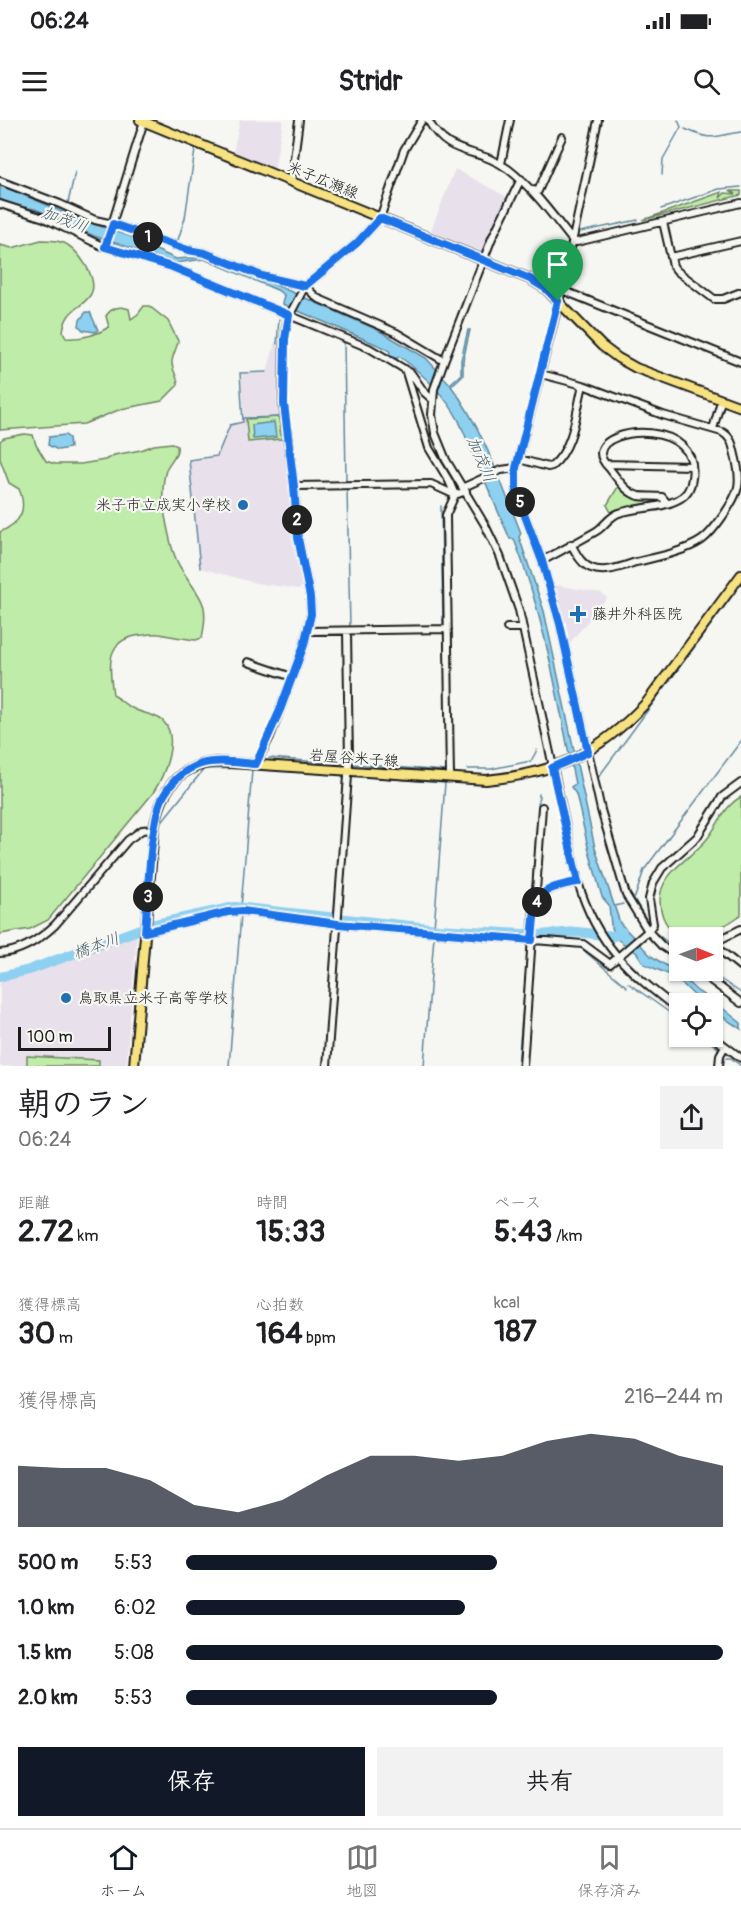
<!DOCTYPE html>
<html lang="ja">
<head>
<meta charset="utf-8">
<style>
  body { margin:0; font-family:Pangolin,"Klee One",sans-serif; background:#f2f2f2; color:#202124; height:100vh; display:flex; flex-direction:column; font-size:22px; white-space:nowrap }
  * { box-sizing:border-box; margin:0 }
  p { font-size:20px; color:#757577 }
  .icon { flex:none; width:33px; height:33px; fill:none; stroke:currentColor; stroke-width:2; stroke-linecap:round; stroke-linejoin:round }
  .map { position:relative; height:946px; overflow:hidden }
  .panel { display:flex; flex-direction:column; background:#fff; flex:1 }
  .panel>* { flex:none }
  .needle { width:39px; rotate:91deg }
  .tools { position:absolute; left:669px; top:807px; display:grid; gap:12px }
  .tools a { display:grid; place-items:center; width:54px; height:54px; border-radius:0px; background:#fff; box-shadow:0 2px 4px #0004; font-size:30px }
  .scale { position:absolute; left:18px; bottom:15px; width:93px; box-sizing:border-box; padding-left:6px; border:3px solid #1c1c1c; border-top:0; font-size:16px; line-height:21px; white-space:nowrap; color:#1c1c1c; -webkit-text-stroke:4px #f6f6f2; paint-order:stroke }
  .pin { position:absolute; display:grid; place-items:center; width:51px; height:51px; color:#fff; margin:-62px -26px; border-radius:50% 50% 50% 0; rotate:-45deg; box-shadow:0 0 6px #0007 }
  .pin .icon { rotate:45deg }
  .km { position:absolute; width:30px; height:30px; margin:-15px; border-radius:50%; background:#222; color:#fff; font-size:16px; line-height:30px; text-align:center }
  .round { display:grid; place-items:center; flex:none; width:63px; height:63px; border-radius:0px; background:#f2f2f2 }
  .summary { display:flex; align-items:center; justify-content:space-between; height:102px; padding:0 18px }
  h1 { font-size:33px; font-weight:800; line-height:45px }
  .figures { display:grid; grid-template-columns:repeat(3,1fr); gap:9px; height:102px; padding:6px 18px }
  .figures div { display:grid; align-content:center }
  .figures b { font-size:30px; font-weight:800 }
  .figures small { font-size:16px; font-weight:400 }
  .figures p { font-size:16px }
  .chart { height:168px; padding:12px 18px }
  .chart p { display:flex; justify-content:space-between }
  .chart svg { width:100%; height:108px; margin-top:6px; fill:#111827; opacity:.7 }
  .action { display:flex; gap:12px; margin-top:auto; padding:12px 18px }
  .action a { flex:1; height:69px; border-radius:0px; background:#111827; color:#fff; font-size:24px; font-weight:800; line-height:69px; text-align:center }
  .action a+a { background:#f2f2f2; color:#202124 }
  ul { padding:0 18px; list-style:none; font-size:20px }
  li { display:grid; grid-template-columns:96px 72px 1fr; align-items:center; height:45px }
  li i { height:15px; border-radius:8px; background:#111827 }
  .status { display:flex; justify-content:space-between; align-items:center; height:42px; padding:0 30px; background:#fff; direction:ltr }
  .status svg { height:16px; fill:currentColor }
  header { display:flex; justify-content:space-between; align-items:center; height:78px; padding:0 18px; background:#fff; font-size:27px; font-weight:800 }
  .tab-bar { display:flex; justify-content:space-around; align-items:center; height:84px; border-top:2px solid #e0e0e0; background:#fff; font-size:16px; color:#757577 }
  .tab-bar a { display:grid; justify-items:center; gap:3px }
  .tab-bar .selected { color:#111827 }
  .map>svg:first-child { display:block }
  .built { fill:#e8e0eb }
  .green { fill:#bfeca9; stroke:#6e8462; stroke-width:1.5 }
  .water { fill:#8ed0f0; stroke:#60889b; stroke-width:1.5 }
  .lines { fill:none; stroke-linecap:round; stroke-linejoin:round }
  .stream { stroke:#60889b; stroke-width:1.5 }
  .river { stroke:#8ed0f0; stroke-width:10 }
  .minor-casing { stroke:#1c1c1c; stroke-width:10 }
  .major-casing { stroke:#1c1c1c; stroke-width:12 }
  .minor { stroke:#f6f6f2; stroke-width:6 }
  .major { stroke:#f7e281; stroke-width:8 }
  .route-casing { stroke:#fff; stroke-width:12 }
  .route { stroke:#1a73e8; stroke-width:8 }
  .poi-dot { fill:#1f6fb2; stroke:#f6f6f2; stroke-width:2 }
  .labels { text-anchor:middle; stroke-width:4.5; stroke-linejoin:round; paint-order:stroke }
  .street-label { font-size:15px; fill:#1c1c1c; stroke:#f6f6f2 }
  .poi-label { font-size:15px; fill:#1c1c1c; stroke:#f6f6f2; text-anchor:start }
  .water-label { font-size:16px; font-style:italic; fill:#445b66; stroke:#f6f6f2 }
</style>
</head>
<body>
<div class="status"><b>06:24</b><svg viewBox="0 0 49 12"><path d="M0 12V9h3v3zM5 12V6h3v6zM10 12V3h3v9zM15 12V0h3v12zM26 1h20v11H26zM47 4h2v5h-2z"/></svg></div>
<header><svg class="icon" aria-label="menu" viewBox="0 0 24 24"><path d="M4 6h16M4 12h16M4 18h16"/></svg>Stridr<svg class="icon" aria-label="search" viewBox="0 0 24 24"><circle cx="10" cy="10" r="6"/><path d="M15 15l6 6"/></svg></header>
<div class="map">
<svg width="741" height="946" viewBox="0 0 741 946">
  <rect width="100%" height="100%" fill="#f6f6f2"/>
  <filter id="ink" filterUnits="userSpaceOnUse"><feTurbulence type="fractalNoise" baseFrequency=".0167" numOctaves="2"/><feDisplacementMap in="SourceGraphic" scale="12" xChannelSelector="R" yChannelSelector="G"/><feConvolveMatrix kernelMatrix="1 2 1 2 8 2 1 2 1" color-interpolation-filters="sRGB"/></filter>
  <g filter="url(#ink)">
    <path class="built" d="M240 0H283L274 50 233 33Z
      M455 49 509 78 484 136 430 113Z
      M275 222H279V296L244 297 241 254 267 253Z
      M280 297 290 372 295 433 303 466 299 469 256 463 200 448 189 340 217 337 230 305 243 303 244 298Z
      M556 465 601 473 607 478 568 525Z
      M136 811 137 814 126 946H0V859L45 846Z"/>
    <path class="green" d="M731 71H741V75L643 100 719 73 722 72 720 78 725 73 736 74Z
      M41 120C48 120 57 120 64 123 78 129 99 159 91 174 81 190 67 187 63 211L66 218C82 219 95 216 109 207L106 196C111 188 120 185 129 189L131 199 138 194 144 186H149L168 201 178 221C177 228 173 234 172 241 171 249 178 256 178 265L162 281 121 289 84 304 0 310V125L12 128Z
      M279 297 281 319 248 322 246 299Z
      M24 314 33 315 36 325 46 341 55 344H81L105 340 114 335 141 330 154 325 172 323 177 326C179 334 169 342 166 350 161 367 163 389 167 406 170 420 173 437 182 450 200 479 210 480 202 518L196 520C184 519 171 516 159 514 154 513 149 514 144 515 106 517 108 543 113 574 120 581 127 586 136 590 145 594 156 595 163 601 180 618 164 656 153 673L48 800 30 809 0 814V412C20 403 28 391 19 369L9 363 0 339V321L4 318Z
      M619 365C631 379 642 378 659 380V382L618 390 612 394 607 385Z
      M741 677V795C720 810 677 832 663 797 659 787 659 775 663 766 672 746 694 735 707 719 719 704 724 686 741 677Z
      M27 936 99 940V946H27Z"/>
    <path class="water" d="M0 65 85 101 138 119 147 126 176 139 204 137 278 166 378 210 426 238 450 264 461 254V240L468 210H470L463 241V255L451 266C482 306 503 368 521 413L519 417 544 491 595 728 620 803 651 836 678 853 697 871 715 882 741 903V909L718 894 712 884 707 883 696 877 675 857 644 844 637 833 617 819 611 805 609 785 602 777 589 731 576 674 571 667 575 664C558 581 545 498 514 419H510L459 301C445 274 423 254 399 236L397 239 389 234 390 231 385 228 282 184 284 175 277 170 204 139 176 143 94 116 35 89 12 85 0 79Z
      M86 192H90L98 210 95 212 83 210 79 206 80 200Z
      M274 302 276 317 253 319 252 305Z
      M65 315 69 318 70 328 58 330 48 325 49 317Z"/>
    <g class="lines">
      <path class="stream" d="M685 9C715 22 711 16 741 12
        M662 55 663 39 681 7 678 0
        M68 83 75 52
        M661 89 719 69 741 67
        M580 112 638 100
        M177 123 185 98 195 30
        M493 124 497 115
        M344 221 346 362
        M277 224 279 199
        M244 298 279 297
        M347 368 350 508
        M299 370 303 429 314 480 313 508
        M300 370 430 367
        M441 386 443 505
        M200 448 189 340 217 336 230 305 243 302 240 253 267 252
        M741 463V466
        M350 514 353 644 445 651
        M273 617 311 514
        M266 631 271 621
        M269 638 346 644
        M468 649H491L531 641 537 630
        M311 652 341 654 344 659 334 798
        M356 656 445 663 434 808
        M597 659 735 472
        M163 700 204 649 255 648
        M634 779 646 799
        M632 780 635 777 644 750 741 621
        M615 786 623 784
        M241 788 252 650
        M529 814 539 674
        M657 814 680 832
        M582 829 627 867
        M707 850 741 873
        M628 863 680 900
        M702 916 718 928 717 934
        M721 938H731L741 946
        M229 946 241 794
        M424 946 434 816
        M518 946 528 825"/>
      <path class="river" d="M0 857 29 850 151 805 235 787 438 809 539 815 577 812 614 816 622 812"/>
      <g class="minor-casing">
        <path id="minor" d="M428 0C449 39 477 26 508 49 533 68 553 96 573 121L577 122 741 83
          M598 0 562 170 516 348V372L542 441 560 504 601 690 626 775 648 811 662 826 680 838
          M501 44 510 0
          M521 59 492 118 444 241 434 269 432 295 435 313 446 340 485 405 500 436 519 490 578 762C597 826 629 852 680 891
          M0 61 60 84 95 100 113 104 188 130 205 133 262 156 305 166 317 178 397 213 444 241
          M291 62 299 0
          M532 70 538 71 562 17
          M0 84 44 98 102 126 172 147 369 228 411 253 424 272 433 280
          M663 102 673 146 677 151 714 179H723L741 172
          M105 127 144 1
          M671 137 741 121
          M562 170 741 242
          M405 249 429 328 449 361 455 375
          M541 254 583 265 663 295 722 312C733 318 733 328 736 339 738 348 740 357 738 367 735 381 714 411 702 420 684 432 657 437 636 442 623 446 605 454 591 448 581 444 576 433 571 424
          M713 309 721 281
          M519 339 548 347 552 346C574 328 576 292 583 265
          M606 344 692 346
          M294 366 431 364 455 375
          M464 367 501 350 516 348
          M542 441C560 431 580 421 598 410 605 405 610 396 619 393 637 387 660 389 677 380 686 376 691 368 692 358 701 300 603 305 601 333 601 339 605 344 609 348 617 358 626 373 639 376 647 377 654 376 662 377L667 383
          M507 508H523
          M308 511 448 509
          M248 542 292 557
          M256 644 270 617 304 525 311 493 310 477 298 418 294 366 283 284 284 219 288 198 305 166 357 123 380 98 404 30 422 0
          M450 658 446 395 455 375 466 371
          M538 779C549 767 562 765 578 762
          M741 809 717 821 716 827 741 847
          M145 812 228 792 243 791 338 804 583 824 610 844 648 811 653 804 649 779 653 763 662 748 697 717 722 677 741 663
          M0 833C21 832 40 819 55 805L128 720 142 710 154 709
          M697 850 741 883
          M712 916 741 938
          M327 946 349 642 347 511
          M523 946 534 788 538 779 536 771 542 687
          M719 946 720 935 725 926"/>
      </g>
      <g class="major-casing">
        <path id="major" d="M140 0 530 159 545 168 602 226 618 238 636 248 741 287
          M134 946 154 709C161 673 175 646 216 642L486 660C557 653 598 634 647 582L741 455"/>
      </g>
      <use href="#minor" class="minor"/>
      <use href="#major" class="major"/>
    </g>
  </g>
  <g class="lines" filter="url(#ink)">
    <g class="route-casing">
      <path id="route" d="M380 98 530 159 545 168 558 181 516 348V372L542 441 560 504 588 632 552 648 578 762C532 769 536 779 532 820L338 804 243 791 228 792 145 812C148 779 149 696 166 672 174 659 187 648 201 644 218 639 239 643 256 644L280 590 304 525 311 494 310 477 298 418 294 366 284 284 285 219 289 195 172 147 105 127 113 104 188 130 205 133 262 156 305 166 357 123Z"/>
    </g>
    <use href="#route" class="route"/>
  </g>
  <g class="poi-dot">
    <circle cx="243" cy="385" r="6"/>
    <path d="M575 485h6v6h6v6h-6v6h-6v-6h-6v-6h6z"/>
    <circle cx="66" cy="878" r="6"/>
  </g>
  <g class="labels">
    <g class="street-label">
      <text transform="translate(323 60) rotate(22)" y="5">米子広瀬線</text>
      <text transform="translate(354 638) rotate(4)" y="5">岩屋谷米子線</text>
    </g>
    <g class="poi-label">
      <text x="231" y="390" text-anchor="end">米子市立成実小学校</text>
      <text x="592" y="499">藤井外科医院</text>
      <text x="78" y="883">鳥取県立米子高等学校</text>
    </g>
    <g class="water-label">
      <text transform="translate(65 99) rotate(20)" y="6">加茂川</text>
      <text transform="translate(482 339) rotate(67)" y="6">加茂川</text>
      <text transform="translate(96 825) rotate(-20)" y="6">橋本川</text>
    </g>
  </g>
</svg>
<div class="tools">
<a><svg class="needle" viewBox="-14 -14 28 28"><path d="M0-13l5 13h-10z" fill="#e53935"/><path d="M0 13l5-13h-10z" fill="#757577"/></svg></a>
<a><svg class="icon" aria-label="locate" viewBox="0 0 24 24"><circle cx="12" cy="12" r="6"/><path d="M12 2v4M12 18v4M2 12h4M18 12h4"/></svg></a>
</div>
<div class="scale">100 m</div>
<div class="pin" style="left:558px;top:181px;background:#1e9e55"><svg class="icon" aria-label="arrive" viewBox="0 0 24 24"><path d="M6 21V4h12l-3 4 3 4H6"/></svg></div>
<b class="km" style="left:148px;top:117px">1</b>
<b class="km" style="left:297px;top:400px">2</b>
<b class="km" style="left:148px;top:777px">3</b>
<b class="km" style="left:537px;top:782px">4</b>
<b class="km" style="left:520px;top:382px">5</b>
</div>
<section class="panel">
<div class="summary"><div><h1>朝のラン</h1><p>06:24</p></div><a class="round"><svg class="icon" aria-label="share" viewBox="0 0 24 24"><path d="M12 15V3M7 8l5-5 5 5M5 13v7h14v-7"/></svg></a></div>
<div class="figures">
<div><p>距離</p><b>2.72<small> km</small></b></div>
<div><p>時間</p><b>15:33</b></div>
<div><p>ペース</p><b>5:43<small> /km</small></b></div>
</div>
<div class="figures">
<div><p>獲得標高</p><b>30<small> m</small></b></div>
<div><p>心拍数</p><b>164<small> bpm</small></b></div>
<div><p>kcal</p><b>187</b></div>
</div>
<div class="chart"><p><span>獲得標高</span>216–244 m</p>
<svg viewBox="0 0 160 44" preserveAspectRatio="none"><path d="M0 44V19L10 20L20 20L30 25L40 35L50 38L60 33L70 23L80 15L90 15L100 17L110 15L120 9L130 6L140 8L150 15L160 19V44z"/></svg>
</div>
<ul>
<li><b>500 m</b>5:53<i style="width:58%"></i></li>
<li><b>1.0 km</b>6:02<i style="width:52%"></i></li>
<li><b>1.5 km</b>5:08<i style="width:100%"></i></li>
<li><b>2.0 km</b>5:53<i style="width:58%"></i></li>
</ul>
<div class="action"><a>保存</a><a>共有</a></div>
</section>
<nav class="tab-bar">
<a class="selected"><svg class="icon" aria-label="home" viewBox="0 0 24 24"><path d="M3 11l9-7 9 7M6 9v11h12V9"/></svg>ホーム</a>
<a><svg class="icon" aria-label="map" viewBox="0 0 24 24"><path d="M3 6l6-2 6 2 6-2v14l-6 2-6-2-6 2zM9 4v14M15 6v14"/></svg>地図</a>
<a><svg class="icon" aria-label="saved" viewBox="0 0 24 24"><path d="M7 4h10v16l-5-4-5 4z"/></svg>保存済み</a>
</nav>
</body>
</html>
